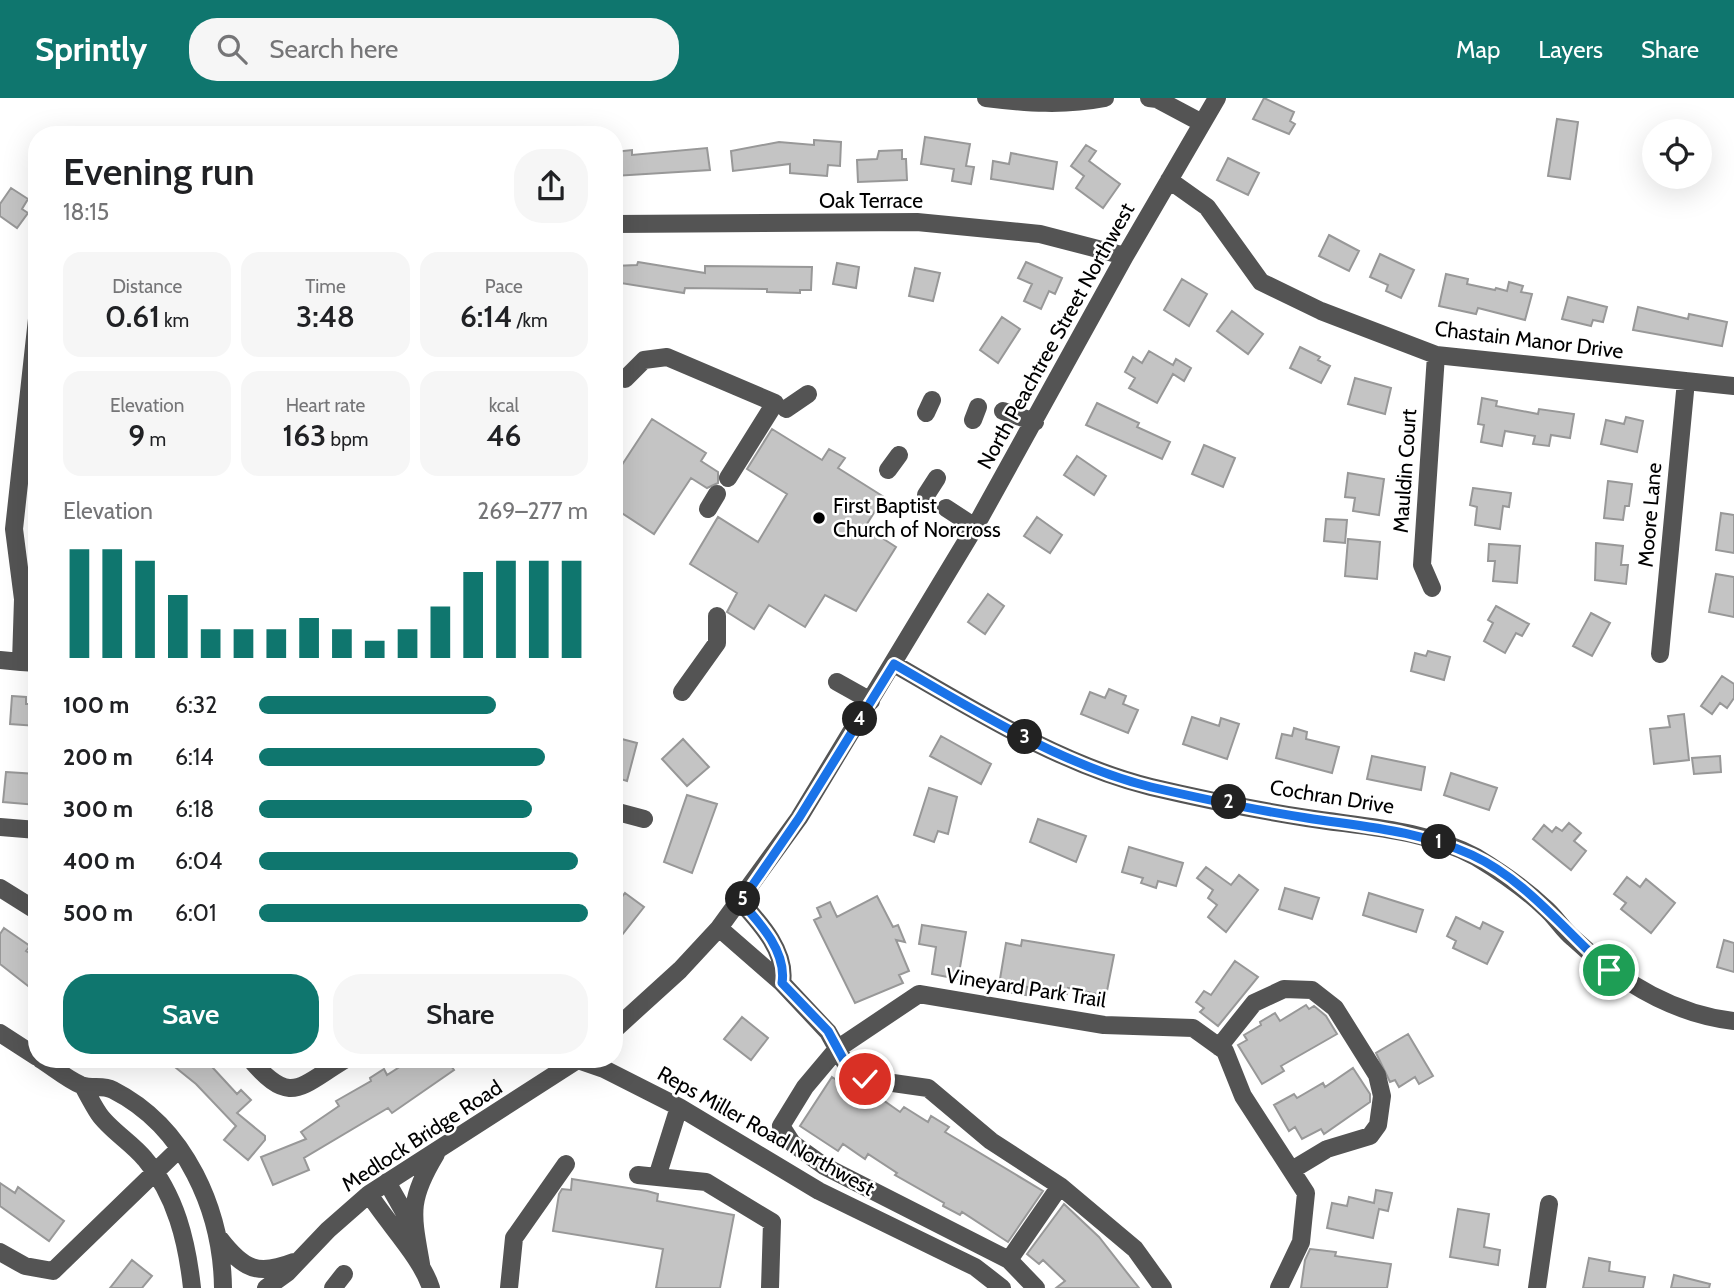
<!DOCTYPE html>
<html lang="en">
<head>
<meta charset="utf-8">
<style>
  body { margin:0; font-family:Cabin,sans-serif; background:#f6f6f6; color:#202124; height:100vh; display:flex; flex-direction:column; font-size:26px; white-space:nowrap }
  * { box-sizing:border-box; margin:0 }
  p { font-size:23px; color:#757577 }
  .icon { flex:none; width:38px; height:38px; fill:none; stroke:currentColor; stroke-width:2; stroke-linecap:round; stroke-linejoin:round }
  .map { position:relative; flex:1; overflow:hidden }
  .drawer { position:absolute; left:28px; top:28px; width:595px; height:942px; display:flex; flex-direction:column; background:#fff; border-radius:28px; box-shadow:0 7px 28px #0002 }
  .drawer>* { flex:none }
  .buttons { position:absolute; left:1642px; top:21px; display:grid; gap:14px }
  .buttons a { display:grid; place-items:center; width:70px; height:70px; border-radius:50%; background:#fff; box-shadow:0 7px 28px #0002; font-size:35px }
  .pin { position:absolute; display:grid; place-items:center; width:60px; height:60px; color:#fff; margin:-30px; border:4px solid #fff; border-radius:50%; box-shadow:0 2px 7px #0007 }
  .km { position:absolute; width:35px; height:35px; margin:-18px; border-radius:50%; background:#222; color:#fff; font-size:19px; line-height:35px; text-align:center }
  .round { display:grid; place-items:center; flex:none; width:74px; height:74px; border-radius:28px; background:#f6f6f6 }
  .overview { display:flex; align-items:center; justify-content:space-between; height:119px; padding:0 35px }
  h1 { font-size:38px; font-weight:600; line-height:52px }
  .metrics { display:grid; grid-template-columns:repeat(3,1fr); gap:10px; height:119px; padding:7px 35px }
  .metrics div { display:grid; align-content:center; border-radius:18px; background:#f6f6f6; text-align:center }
  .metrics b { font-size:30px; font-weight:600 }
  .metrics small { font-size:19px; font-weight:400 }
  .metrics p { font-size:19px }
  .chart { height:196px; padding:14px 35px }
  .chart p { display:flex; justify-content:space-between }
  .chart svg { width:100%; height:126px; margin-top:7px; stroke:#0f766e; stroke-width:6 }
  .action { display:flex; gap:14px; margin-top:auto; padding:14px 35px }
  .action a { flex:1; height:80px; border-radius:28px; background:#0f766e; color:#fff; font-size:28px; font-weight:600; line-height:80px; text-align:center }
  .action a+a { background:#f6f6f6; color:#202124 }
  ul { padding:0 35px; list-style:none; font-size:23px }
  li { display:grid; grid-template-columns:112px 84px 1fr; align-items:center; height:52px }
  li i { height:18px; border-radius:9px; background:#0f766e }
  header { display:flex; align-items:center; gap:42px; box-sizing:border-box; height:98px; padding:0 35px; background:#0f766e; color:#fff }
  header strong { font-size:33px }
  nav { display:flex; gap:38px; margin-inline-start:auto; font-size:24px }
  .search { width:490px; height:63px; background:#f6f6f6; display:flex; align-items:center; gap:18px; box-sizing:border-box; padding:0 24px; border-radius:28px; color:#757577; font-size:26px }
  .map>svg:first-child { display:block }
  .building { fill:#c4c4c4; stroke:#989898; stroke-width:2 }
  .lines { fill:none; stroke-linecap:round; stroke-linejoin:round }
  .minor { stroke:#545454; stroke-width:18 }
  .route-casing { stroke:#fff; stroke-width:14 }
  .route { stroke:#1a73e8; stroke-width:9 }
  .poi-dot { fill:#000; stroke:#fff; stroke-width:2.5 }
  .labels { text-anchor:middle; stroke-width:5; stroke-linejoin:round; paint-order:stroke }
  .street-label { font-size:21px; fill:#000; stroke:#fff }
  .poi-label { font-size:21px; fill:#000; stroke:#fff; text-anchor:start }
</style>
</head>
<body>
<header>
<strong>Sprintly</strong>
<div class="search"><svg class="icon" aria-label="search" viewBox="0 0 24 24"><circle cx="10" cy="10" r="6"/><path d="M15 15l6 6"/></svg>Search here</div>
<nav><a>Map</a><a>Layers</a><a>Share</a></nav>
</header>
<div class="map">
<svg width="1734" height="1190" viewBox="0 0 1734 1190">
  <rect width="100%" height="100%" fill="#fff"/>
  <path class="building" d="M1264 0 1294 14 1290 23 1295 26 1289 36 1253 21Z
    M1557 21 1578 24 1570 81 1548 78Z
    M925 39 970 46 966 68 974 69 971 86 952 83 954 71 921 66Z
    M814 42 841 44 840 68 828 67 827 78 790 75V66L733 73 731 53 779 44 814 47Z
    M1086 47 1096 53 1089 63 1120 86 1103 110 1076 90 1084 78 1071 68Z
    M707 50 710 72 614 78V54L632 52V57Z
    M902 52V61H906L907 82 858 84 857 62 877 61 879 53Z
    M1011 55 1057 64 1053 91 991 81 993 63 1009 66Z
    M1228 60 1259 75 1248 97 1217 82Z
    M11 90 28 101 22 111 28 115 17 130 0 118V106Z
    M1329 137 1359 153 1349 173 1319 158Z
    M1380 156 1414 172 1401 200 1386 193 1388 187 1370 179Z
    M638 164 705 175V168L812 169 811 192H800V195L767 194V191L685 190 684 195 614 184V168L637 167Z
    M1026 164 1062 180 1055 196 1049 193 1041 211 1024 203 1032 186 1018 180Z
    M837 165 859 169 856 190 833 186Z
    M915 170 940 175 933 203 909 198Z
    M1446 176 1468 181 1467 186 1495 192 1496 190 1507 193 1509 184 1523 188 1521 194 1532 196 1525 222 1478 210 1476 216 1439 208Z
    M1182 181 1207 196 1189 228 1164 212Z
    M1568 199 1607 209 1603 224 1593 222 1591 228 1562 221Z
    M1638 209 1688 221 1689 216 1727 224 1722 248 1633 232Z
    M1232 213 1263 236 1248 256 1217 233Z
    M1002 219 1020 231 998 265 980 252Z
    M1300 249 1320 259 1318 262 1330 268 1321 285 1290 270Z
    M1149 253 1173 267 1176 261 1191 270 1184 283 1173 276 1157 305 1129 290 1135 280 1125 274 1133 259 1142 265Z
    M1355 280 1391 290 1385 316 1348 306Z
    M1482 300 1497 303 1496 308 1538 316 1539 311 1574 316 1570 340 1551 337 1549 348 1533 346 1535 338 1505 333 1502 348 1481 344 1484 327 1478 326Z
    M1097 305 1139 325 1137 329 1170 344 1162 361 1086 327Z
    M1626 319 1643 323 1637 354 1601 346 1606 322 1624 326Z
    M652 321 706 355 701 363 718 374V385L707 390 691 380 654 436 614 410V379Z
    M772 331 822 362 829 351 845 360 838 370 884 399 865 429 896 449 856 513 825 497 805 529 769 507 754 531 727 514 737 495 690 466 718 419 758 444 787 396 747 371Z
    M1204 347 1235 360 1223 389 1192 376Z
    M1077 358 1106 378 1094 397 1064 377Z
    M1348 375 1384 381 1379 417 1353 413 1355 400 1345 399Z
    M1608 383 1632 386 1629 408H1625L1623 422 1604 420Z
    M1473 390 1511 395 1509 409 1503 408 1500 431 1475 427 1477 409 1470 407Z
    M1721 415 1734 417V455L1716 452Z
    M1037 419 1062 437 1050 455 1024 438Z
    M1326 421 1347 422 1345 445 1324 443Z
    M1348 441 1380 444 1377 481 1345 478Z
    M1596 445 1623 448 1621 467H1628L1626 486 1595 482Z
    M1489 446 1520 448 1517 485 1493 483 1495 463H1488Z
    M1716 476 1734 479V519L1709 514Z
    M988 496 1004 508 985 536 968 524Z
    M1496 508 1529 526 1522 538 1516 535 1505 555 1484 543 1493 525 1488 522Z
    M1591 515 1610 525 1592 558 1573 548Z
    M1428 553 1450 559 1444 582 1411 573 1415 555 1426 558Z
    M1722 578 1734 586V600L1727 610 1720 605 1712 616 1701 608Z
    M1109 591 1126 598 1123 606 1138 612 1128 635 1081 616 1090 594 1105 600Z
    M12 598 26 599V606H37V628L10 626Z
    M1684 616 1689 662 1654 666 1650 631 1670 629 1668 618Z
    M1192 619 1219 628 1221 620 1239 626 1227 661 1183 646Z
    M1294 630 1307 634 1306 641 1339 649 1332 675 1276 660 1282 636 1292 638Z
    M941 638 991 666 981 686 930 658Z
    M618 640 637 645 627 683 614 679V649Z
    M683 641 709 669 687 688 662 661Z
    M1372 658 1425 669 1421 692 1367 681Z
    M1720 658 1721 674 1694 676 1692 660Z
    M6 674 37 676V707L3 704Z
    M1451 675 1497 690 1489 712 1444 697Z
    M929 690 957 699 948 736 938 733 934 744 914 737Z
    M687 697 717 706 692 775 664 764Z
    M1038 721 1086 738 1076 764 1030 744Z
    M1569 725 1581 735 1574 743 1586 753 1571 772 1533 741 1544 727 1552 734 1556 729 1562 733Z
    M1129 749 1183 765 1176 788 1158 783 1156 790 1141 785 1143 780 1122 774Z
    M1206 769 1231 787 1239 777 1258 792 1226 834 1208 819 1217 807 1208 800 1213 792 1197 780Z
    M1627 779 1640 789 1646 781 1675 805 1651 835 1621 811 1626 805 1614 796Z
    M1285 790 1319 800 1312 821 1279 811Z
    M625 795 644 809 614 847V809Z
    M1369 795 1423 812 1416 834 1363 817Z
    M877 798 893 829 898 827 905 844 896 842 909 873 899 877 903 885 855 905 814 822 821 819 817 810 830 804 837 819Z
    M1456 819 1480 831 1483 824 1503 834 1487 866 1453 850 1456 843 1447 838Z
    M922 827 966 834 958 881 932 876 936 849 919 846Z
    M4 830 30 848 26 853 37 860V895L0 866V836Z
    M1022 842 1114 857 1106 898 1068 890 1067 896 1027 889 1026 897 998 893 1006 845 1021 848Z
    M1724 842 1734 845V874L1717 869Z
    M1235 863 1258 879 1218 928 1200 914 1204 910 1196 904 1204 893 1211 897Z
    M1306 907 1309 911 1314 908 1326 918 1337 936 1281 968 1284 973 1262 986 1238 947 1247 942 1244 937 1261 927 1260 924 1275 915 1280 923Z
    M742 919 768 940 751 962 724 941Z
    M1408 936 1433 978 1419 986 1415 979 1399 989 1395 982 1390 984 1376 955Z
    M165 961H209L216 967 213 970 237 996 241 992 251 1002 237 1015 265 1038V1042L248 1062 224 1042 236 1028 196 986Z
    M412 961H446L454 972 392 1015 388 1010 304 1060 309 1072 273 1087 261 1059 306 1041 301 1034 339 1008 336 1003 371 983 370 980 384 971 387 977Z
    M1353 970 1370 996V1004L1324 1036 1321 1031 1302 1041 1295 1029 1289 1033 1274 1007 1294 996 1297 1000 1323 985 1325 989Z
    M832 979 875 1007 880 1000 900 1014 904 1009 928 1024 931 1018 949 1029 945 1034 1043 1093 1008 1144 962 1114 960 1117 943 1108 944 1105 895 1077 897 1075 868 1056 865 1061 843 1046 838 1053 800 1028Z
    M572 1081 647 1093 658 1096 657 1103 734 1117 720 1190H656L663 1151 553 1133 559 1096 562 1091 571 1092Z
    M0 1085 15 1095 18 1089 64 1123 49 1143 0 1108Z
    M1376 1092 1392 1095 1388 1113 1379 1111 1373 1140 1327 1130 1332 1105 1347 1108 1349 1099 1374 1105Z
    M1064 1106 1099 1139 1139 1190H1056L1065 1183 1043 1162 1039 1166 1027 1156Z
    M1458 1111 1489 1116 1484 1149 1500 1152 1498 1167 1450 1159Z
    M1310 1151 1336 1154 1335 1158 1391 1166 1387 1190H1301L1305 1162Z
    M1589 1160 1610 1164 1609 1173 1645 1179 1643 1190H1583Z
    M132 1162 152 1178 142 1190H110Z
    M1674 1177 1710 1186 1709 1190H1671Z"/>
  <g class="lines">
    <path class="minor" d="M986 0C1027 5 1064 8 1105 0
      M1149 0 1157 1 1202 25
      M1169 82 1207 109 1261 184 1321 213 1436 257 1734 288
      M614 126 917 124 1040 136 1125 158
      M37 221 14 431 23 501 21 564 37 565
      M625 281 644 262 667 259 775 305 728 380
      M786 311 808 296
      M1003 313 1035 324
      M926 315 932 302
      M973 322 978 309
      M888 372 899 357
      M926 397 937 380
      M946 410 975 429
      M708 411 717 396
      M1432 490 1422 467 1436 257
      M1660 556 1686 283
      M0 562 21 564
      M894 566C976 613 1059 666 1151 689 1202 701 1255 712 1307 720 1364 729 1424 731 1476 759 1499 773 1524 790 1544 809 1555 818 1562 831 1573 840 1618 882 1672 916 1734 923
      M837 584 871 603
      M682 594 717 545V518
      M614 713 644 721
      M0 729 37 732
      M0 790 37 813
      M741 804C760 825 787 854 782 885L828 934 847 968 865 981 928 990 991 1043 1060 1088 1135 1151 1163 1190
      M719 830 782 885
      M614 932 680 872 719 830 799 720 975 429 1125 158 1217 0
      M0 935 37 959
      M1219 949 1254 905 1284 891 1312 892 1335 910 1377 977 1382 998 1378 1027 1370 1038 1327 1051 1292 1072
      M40 961C53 969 67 981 81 987 91 991 103 987 113 992 186 1029 222 1113 223 1190
      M250 961C291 1009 299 989 346 961
      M575 961 604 971 679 1009 819 1093 975 1169 1002 1190
      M83 988C88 997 93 1007 99 1016 110 1032 132 1045 145 1061 176 1097 187 1144 192 1190
      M638 1077 706 1084 772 1124 770 1190
      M657 1079 679 1009
      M387 1084 412 1128
      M369 1096C388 1126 421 1159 431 1190
      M220 1141C244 1172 258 1178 294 1164
      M0 1154 25 1168 53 1173 179 1051
      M1009 1162 1060 1088
      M421 1166C412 1115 408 1102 436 1056
      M266 1190 287 1175 328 1132 369 1096 579 961
      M333 1190 344 1176
      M509 1190 514 1140 566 1066
      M1036 1190 1009 1162 824 1068 792 1045 781 1028 805 989 837 951 919 896 1104 927 1193 930 1225 953 1243 998 1306 1095 1301 1144 1279 1190
      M1537 1190 1549 1106"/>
  </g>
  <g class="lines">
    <g class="route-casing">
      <path id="route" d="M865 981 847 968 828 933 782 885C787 854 760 825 741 804L799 720 894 566C974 612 1061 667 1151 689 1203 701 1255 712 1307 720 1366 729 1416 732 1472 757 1526 782 1565 833 1609 872"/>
    </g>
    <use href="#route" class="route"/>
  </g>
  <circle class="poi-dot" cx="819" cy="420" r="7"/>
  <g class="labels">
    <g class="street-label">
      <text x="871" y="110">Oak Terrace</text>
      <text transform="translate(1056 238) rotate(-61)" y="7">North Peachtree Street Northwest</text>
      <text transform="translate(1529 242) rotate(7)" y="7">Chastain Manor Drive</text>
      <text transform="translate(1405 373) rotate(-86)" y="7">Mauldin Court</text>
      <text transform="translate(1650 417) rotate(-85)" y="7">Moore Lane</text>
      <text transform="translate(1332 699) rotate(9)" y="7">Cochran Drive</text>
      <text transform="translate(1026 890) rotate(9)" y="7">Vineyard Park Trail</text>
      <text transform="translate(766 1033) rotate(29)" y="7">Reps Miller Road Northwest</text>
      <text transform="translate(422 1038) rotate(-33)" y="7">Medlock Bridge Road</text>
    </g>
    <g class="poi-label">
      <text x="833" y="415">First Baptist<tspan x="833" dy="24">Church of Norcross</tspan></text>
    </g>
  </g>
</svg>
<div class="buttons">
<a><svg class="icon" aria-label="locate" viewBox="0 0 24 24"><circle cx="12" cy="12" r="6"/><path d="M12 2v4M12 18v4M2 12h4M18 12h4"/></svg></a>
</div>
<div class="pin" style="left:1609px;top:872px;background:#1e9e55"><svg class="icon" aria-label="arrive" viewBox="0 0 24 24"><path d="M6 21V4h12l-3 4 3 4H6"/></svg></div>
<div class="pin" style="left:865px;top:981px;background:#d93025"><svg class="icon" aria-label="check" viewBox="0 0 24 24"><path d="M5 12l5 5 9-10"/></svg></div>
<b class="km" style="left:1439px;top:744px">1</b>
<b class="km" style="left:1229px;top:704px">2</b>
<b class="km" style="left:1025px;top:639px">3</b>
<b class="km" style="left:860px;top:621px">4</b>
<b class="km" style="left:743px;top:801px">5</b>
<section class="drawer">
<div class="overview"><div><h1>Evening run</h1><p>18:15</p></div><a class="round"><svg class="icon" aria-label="share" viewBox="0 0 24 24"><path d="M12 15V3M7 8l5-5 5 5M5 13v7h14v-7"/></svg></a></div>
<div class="metrics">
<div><p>Distance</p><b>0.61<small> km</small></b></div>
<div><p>Time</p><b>3:48</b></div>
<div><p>Pace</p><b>6:14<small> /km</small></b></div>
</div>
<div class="metrics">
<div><p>Elevation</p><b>9<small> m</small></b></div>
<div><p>Heart rate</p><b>163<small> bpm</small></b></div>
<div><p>kcal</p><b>46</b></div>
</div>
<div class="chart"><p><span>Elevation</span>269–277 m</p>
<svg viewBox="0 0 160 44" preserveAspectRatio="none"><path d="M5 44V6M15 44V6M25 44V10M35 44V22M45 44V34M55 44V34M65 44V34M75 44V30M85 44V34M95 44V38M105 44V34M115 44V26M125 44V14M135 44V10M145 44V10M155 44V10"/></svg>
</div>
<ul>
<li><b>100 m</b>6:32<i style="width:72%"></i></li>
<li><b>200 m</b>6:14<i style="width:87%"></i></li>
<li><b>300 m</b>6:18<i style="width:83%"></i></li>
<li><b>400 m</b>6:04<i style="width:97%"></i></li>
<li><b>500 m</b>6:01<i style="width:100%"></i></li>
</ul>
<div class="action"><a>Save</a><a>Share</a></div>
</section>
</div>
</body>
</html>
